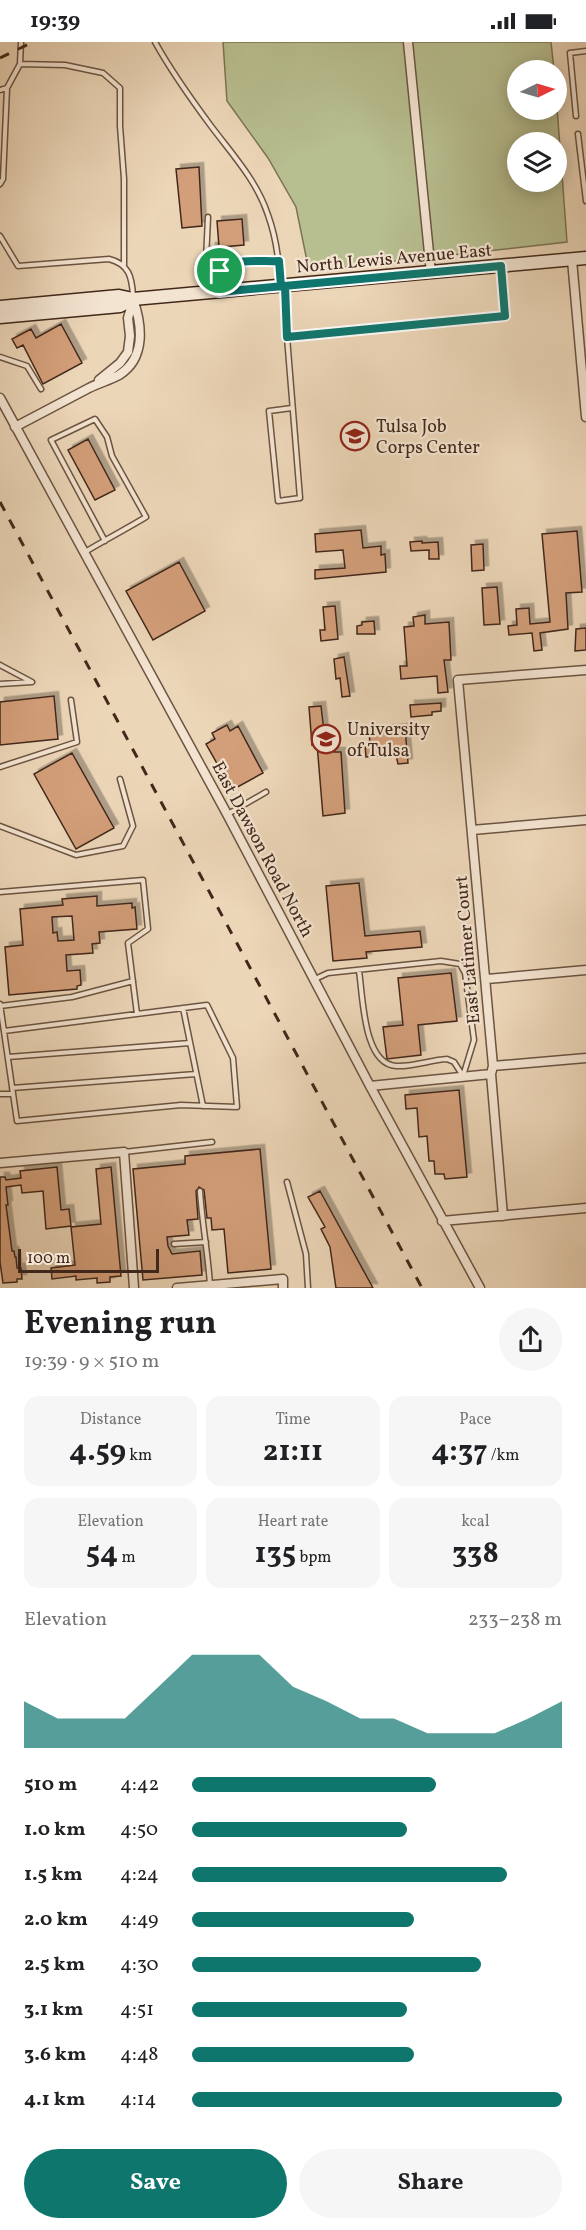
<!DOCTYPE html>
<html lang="en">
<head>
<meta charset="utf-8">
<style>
  body { margin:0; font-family:Vollkorn,serif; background:#f6f6f6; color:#202124; height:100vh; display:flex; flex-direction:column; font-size:22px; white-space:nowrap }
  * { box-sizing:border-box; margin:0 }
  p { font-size:20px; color:#757577 }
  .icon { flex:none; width:33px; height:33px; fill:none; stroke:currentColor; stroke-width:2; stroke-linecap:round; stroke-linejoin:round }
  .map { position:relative; height:1246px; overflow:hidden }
  .panel { display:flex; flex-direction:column; background:#fff; flex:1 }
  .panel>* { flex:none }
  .needle { width:39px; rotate:85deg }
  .fabs { position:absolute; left:507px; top:18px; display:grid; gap:12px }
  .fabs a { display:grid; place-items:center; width:60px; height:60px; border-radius:50%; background:#fff; box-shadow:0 3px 15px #0003; font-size:30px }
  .scale { position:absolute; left:18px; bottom:15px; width:141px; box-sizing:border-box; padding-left:6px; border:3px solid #42281b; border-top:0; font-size:16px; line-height:21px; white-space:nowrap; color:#42281b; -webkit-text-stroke:4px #f3e4d1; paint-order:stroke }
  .pin { position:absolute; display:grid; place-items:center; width:51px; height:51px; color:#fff; margin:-26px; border:3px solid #fff; border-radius:50%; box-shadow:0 2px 6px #0007 }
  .round { display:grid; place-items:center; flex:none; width:63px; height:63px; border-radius:32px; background:#f6f6f6 }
  .summary { display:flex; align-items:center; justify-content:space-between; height:102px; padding:0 24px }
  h1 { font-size:33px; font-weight:700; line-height:45px }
  .metrics { display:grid; grid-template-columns:repeat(3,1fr); gap:9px; height:102px; padding:6px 24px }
  .metrics div { display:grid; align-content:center; border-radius:15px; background:#f6f6f6; text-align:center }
  .metrics b { font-size:30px; font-weight:700 }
  .metrics small { font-size:16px; font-weight:400 }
  .metrics p { font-size:16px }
  .chart { height:168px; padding:12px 24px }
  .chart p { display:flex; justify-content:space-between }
  .chart svg { width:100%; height:108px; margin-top:6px; fill:#0f766e; opacity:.7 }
  .button { display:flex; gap:12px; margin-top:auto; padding:12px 24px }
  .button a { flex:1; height:69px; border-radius:36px; background:#0f766e; color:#fff; font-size:24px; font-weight:700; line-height:69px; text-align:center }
  .button a+a { background:#f6f6f6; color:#202124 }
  ul { padding:0 24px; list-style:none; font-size:20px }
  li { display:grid; grid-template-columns:96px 72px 1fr; align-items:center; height:45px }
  li i { height:15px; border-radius:8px; background:#0f766e }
  .status { display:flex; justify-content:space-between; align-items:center; height:42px; padding:0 30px; background:#fff; direction:ltr }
  .status svg { height:16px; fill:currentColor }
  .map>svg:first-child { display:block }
  .green { fill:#b7be8f; stroke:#7c7355; stroke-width:1.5; fill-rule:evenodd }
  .building { fill:#d39f7a; stroke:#42281b; stroke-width:1.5; fill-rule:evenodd; filter:url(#shadow) }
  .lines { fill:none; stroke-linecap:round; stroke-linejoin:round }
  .service-casing { stroke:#6c5442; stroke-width:7 }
  .minor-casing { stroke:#6c5442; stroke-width:11 }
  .secondary-casing { stroke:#42281b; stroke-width:15 }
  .service { stroke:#f3e4d1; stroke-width:4 }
  .minor { stroke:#f3e4d1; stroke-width:8 }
  .secondary { stroke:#f3e4d1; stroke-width:12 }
  .rail { stroke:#42281b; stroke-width:3; stroke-dasharray:10 10; stroke-linecap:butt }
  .route-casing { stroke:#fff; stroke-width:12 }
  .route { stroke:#0f766e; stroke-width:8 }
  .labels { text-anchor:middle; stroke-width:4.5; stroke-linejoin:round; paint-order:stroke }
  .street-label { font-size:18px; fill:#42281b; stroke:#f3e4d1 }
  .poi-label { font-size:18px; fill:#42281b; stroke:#f3e4d1; text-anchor:start }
</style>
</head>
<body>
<div class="status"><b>19:39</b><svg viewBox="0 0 49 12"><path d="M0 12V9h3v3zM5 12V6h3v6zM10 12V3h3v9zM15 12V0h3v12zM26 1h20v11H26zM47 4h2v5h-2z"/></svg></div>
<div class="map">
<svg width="586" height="1246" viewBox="0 0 586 1246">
  <defs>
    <filter id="shadow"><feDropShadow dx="4.5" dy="-4.5" stdDeviation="0" flood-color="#0004"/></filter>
  </defs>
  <rect width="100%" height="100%" fill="#ecd6b8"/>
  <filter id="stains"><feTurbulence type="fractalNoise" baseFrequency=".00333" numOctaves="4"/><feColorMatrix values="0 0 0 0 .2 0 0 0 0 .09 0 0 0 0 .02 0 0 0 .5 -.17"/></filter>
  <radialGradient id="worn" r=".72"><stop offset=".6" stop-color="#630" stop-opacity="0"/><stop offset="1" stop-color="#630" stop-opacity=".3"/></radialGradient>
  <path class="green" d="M223 0H551L554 28H518V68H556L557 65 567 200 309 229 296 165 268 116 227 59ZM518 100H556V140H518Z"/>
  <path class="building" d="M199 125 202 184 182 186 176 127Z
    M242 177 244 203 222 205 223 217 211 218V205H219L217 179Z
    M61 282 82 321 43 342 23 303 17 306 12 297 31 287 36 296Z
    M88 397 115 448 95 458 68 408Z
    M361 488 363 506 381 504V513L385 512 386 530 315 537V528L345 526 343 508 316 510 315 492Z
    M577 489 582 550 566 551 568 587 540 591 542 608 534 609 532 591 509 593 508 584 517 583 516 567 529 566 530 582 550 580 542 492Z
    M422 499V501L438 500 439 517H429V508L411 509 410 500Z
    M483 502 484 528 472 529 471 503Z
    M179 520 205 569 153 598 126 549Z
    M497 545 500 582 484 583 482 546Z
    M335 564 338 597 321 599 320 588H325L323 565Z
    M425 573V582L449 580 451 618H444L448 650 438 651 437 634 401 637 400 624H407L404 585 414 584 413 575Z
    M374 579 375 592H357V584L362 583V580Z
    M586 586V608L575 609 576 587Z
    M344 615 350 654 342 655 340 636 336 637 334 617Z
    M54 654 58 697 0 703V660Z
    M441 661V669L432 670V673L411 675 410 663Z
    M321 664 326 706 333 705 334 710H341L345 771 323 774 317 702 312 703 309 665Z
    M227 683 230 689 238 684 263 731 232 748 206 702 215 697 212 691Z
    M405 686 408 721 398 722 396 713 366 715 365 703 370 702 369 689Z
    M72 711 114 786 76 807 34 732Z
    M359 841 365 894 420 889 422 905 366 910 367 916 333 919 326 844Z
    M97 854V864L132 861V866L135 865 137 887 99 890 100 901 92 902 93 911 66 913 67 929 80 928 81 943 77 944V947L9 953 5 905 23 903 20 867 63 863 62 857ZM72 874 74 898 58 899 57 890 53 891 52 875Z
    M451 931 457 979 418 983 421 1013 387 1017 383 985 403 983 398 936Z
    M459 1048 467 1135 445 1137 444 1132H435L434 1119H429L427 1094 419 1095 417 1066 406 1067 405 1053Z
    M260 1107 271 1227 228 1231 224 1187 212 1188 211 1176H207L204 1148 199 1145 196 1149 198 1177 187 1178 189 1193 167 1195 168 1204 172 1212 200 1209 202 1233 143 1238 133 1127 185 1122V1114Z
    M57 1125 61 1168 69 1167 71 1184 46 1187 43 1149 22 1151 21 1143 6 1145 8 1163H6L12 1209H14L15 1215H16L17 1226H21L22 1237H17V1240L3 1241 0 1220V1135H5L6 1138 21 1136 20 1129Z
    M111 1125 121 1234 110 1235V1240L97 1241V1236L76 1238V1234L52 1237 51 1226 75 1223 71 1185 101 1182 96 1127Z
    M320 1149 373 1246H336L330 1205 321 1187 325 1185 308 1155Z"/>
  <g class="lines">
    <g class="service-casing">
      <path id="service" d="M155 0C171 29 191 57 211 84 232 112 257 139 268 173 276 195 279 217 280 240
        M20 22 65 23 103 31 120 46V84L124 137V223
        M0 48 7 46
        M576 74 570 11 586 9
        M578 92 586 159
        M0 142 3 137 7 46 20 22 21 0
        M208 175 206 218 209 225 219 229
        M0 194 18 224 109 217C129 222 132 235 133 254
        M285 245 287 295 505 275 501 225
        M219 247 220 229C233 215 261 220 279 219
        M287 295 300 456 278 459 269 369 292 366
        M0 315 27 324 41 347
        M85 510C105 498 126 487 146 475L112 414 107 395 95 377 51 398 105 499
        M0 623 32 640 0 642
        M0 725 77 700 71 658
        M228 772 266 750
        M0 784 76 813 123 804 133 784 120 737
        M0 850 143 838 148 887 128 901 137 972
        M359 929C363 954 363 1022 396 1024 413 1025 430 1018 447 1017L454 1020 463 1034
        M313 938 328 931 441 919 460 922 465 931 474 998 463 1034
        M0 962 17 1079 181 1063 237 1065 233 1016 207 963 4 989
        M0 964 72 955 133 939
        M183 966 203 1064
        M8 1015 190 1001
        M12 1046 196 1032
        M0 1052H13
        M124 1110 212 1100
        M287 1140 306 1212 308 1246
        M200 1149C202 1181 208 1211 210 1243
        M174 1202 206 1200"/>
    </g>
    <g class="minor-casing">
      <path id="minor" d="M408 0 431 231
        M572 218 586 375
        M99 338 120 321 128 310 130 294 128 276 133 259
        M0 356 227 772 370 1044 480 1246
        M15 385C40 372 64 359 89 346 99 341 110 338 119 333 146 316 142 283 133 257
        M472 788 586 778
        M487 937 586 928
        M493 1024 586 1016
        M370 1044 491 1032
        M0 1121 124 1110 134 1246
        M503 1174 491 1032 493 1024 458 638 586 628
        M442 1179 586 1166
        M177 1246 283 1237V1246"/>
    </g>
    <g class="secondary-casing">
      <path id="secondary" d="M0 265 119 254 133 257 586 216
        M0 275 120 264 133 257"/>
    </g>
    <use href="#service" class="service"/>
    <use href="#minor" class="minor"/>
    <use href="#secondary" class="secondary"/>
    <path class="rail" d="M0 16 33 0
      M0 460 422 1246"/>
  </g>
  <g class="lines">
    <g class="route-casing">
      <path id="route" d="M220 229 219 250C313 241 407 233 501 224L505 274 287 295 285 244H281L279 219C261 220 234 215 220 229"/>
    </g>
    <use href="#route" class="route"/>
  </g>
  <defs>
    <g id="university-ring" transform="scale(1.5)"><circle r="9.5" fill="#f3e4d1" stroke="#8f2418" stroke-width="1.5"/><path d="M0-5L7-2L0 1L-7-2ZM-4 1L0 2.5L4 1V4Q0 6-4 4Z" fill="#8f2418"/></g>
  </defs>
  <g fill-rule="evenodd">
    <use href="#university-ring" x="355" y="394"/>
    <use href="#university-ring" x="326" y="697"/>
  </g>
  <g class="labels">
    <g class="street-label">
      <text transform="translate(394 216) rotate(-5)" y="6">North Lewis Avenue East</text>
      <text transform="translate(263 807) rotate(62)" y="6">East Dawson Road North</text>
      <text transform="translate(467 908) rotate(-95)" y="6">East Latimer Court</text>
    </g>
    <g class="poi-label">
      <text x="376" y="390">Tulsa Job<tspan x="376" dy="21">Corps Center</tspan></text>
      <text x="347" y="693">University<tspan x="347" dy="21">of Tulsa</tspan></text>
    </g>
  </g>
  <rect width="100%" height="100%" filter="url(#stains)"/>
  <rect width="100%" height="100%" fill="url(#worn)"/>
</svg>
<div class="fabs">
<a><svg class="needle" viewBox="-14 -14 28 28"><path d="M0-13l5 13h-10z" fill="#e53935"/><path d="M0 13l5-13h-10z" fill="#757577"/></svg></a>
<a><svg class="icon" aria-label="layers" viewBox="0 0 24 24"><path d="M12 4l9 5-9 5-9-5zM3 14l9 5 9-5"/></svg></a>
</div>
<div class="scale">100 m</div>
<div class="pin" style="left:220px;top:229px;background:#1e9e55"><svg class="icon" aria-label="arrive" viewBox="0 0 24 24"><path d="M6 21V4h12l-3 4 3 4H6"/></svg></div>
</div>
<section class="panel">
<div class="summary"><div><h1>Evening run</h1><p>19:39 · 9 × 510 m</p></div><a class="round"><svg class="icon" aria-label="share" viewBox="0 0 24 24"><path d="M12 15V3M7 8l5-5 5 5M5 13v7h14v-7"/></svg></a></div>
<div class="metrics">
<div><p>Distance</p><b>4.59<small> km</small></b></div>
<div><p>Time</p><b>21:11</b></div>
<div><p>Pace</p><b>4:37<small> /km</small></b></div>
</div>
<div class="metrics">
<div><p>Elevation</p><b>54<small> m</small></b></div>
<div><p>Heart rate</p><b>135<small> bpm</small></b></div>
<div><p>kcal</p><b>338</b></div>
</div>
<div class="chart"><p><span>Elevation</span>233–238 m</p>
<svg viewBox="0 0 160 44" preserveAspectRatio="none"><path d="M0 44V25L10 32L20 32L30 32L40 19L50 6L60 6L70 6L80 19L90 25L100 32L110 32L120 38L130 38L140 38L150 32L160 25V44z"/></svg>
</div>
<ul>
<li><b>510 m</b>4:42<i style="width:66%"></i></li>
<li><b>1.0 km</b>4:50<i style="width:58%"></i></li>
<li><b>1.5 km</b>4:24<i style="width:85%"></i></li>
<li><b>2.0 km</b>4:49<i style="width:60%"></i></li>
<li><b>2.5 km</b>4:30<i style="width:78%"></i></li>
<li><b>3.1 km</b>4:51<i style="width:58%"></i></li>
<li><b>3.6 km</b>4:48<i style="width:60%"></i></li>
<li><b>4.1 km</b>4:14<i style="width:100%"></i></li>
</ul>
<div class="button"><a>Save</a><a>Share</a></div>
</section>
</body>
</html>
